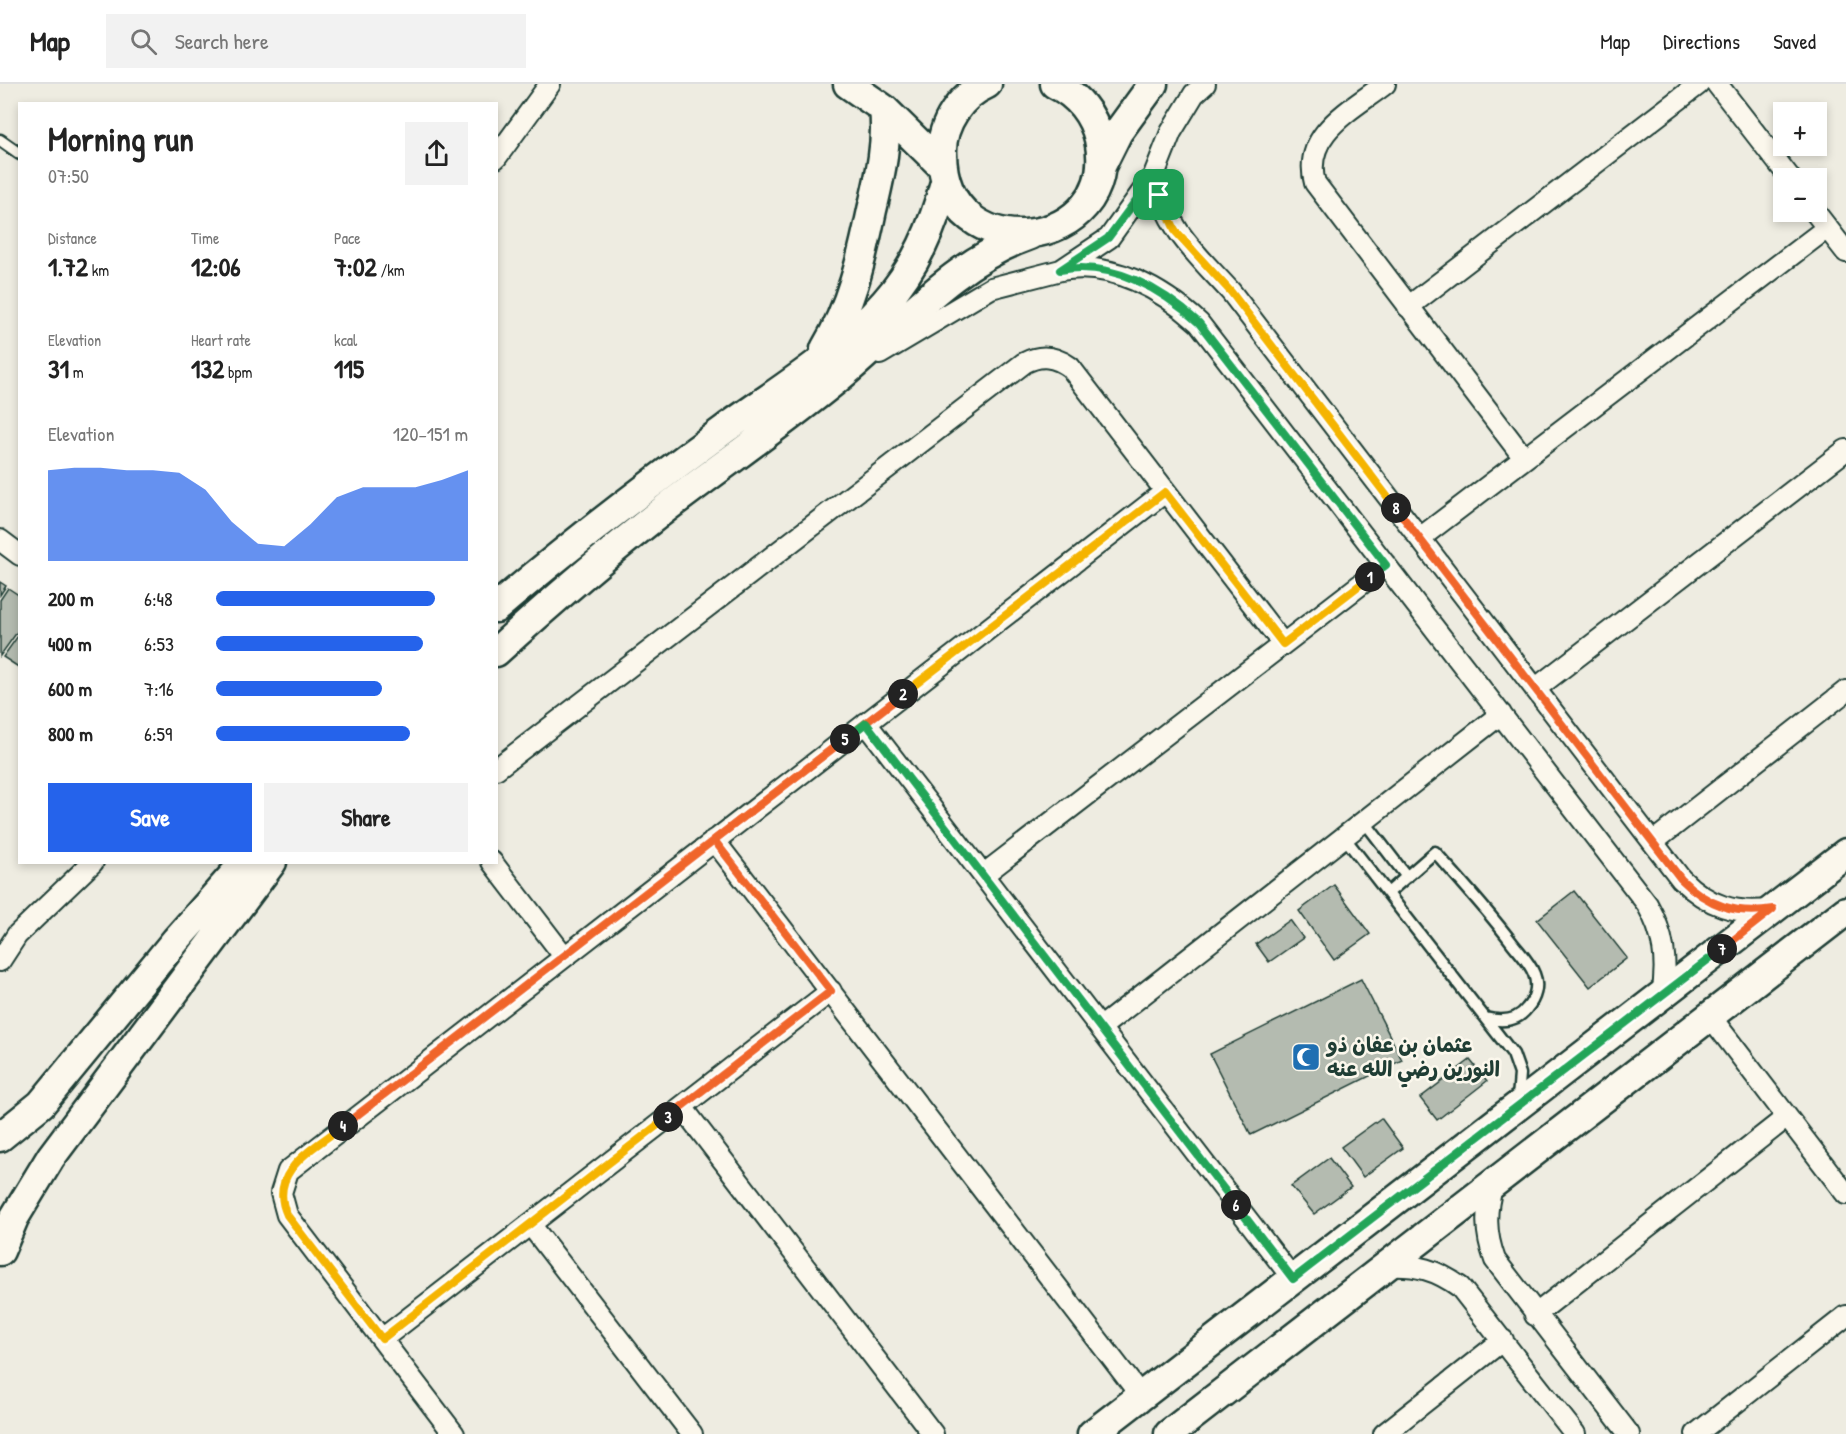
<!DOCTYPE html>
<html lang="en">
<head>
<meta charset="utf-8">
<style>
  body { margin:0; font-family:"Patrick Hand","Playpen Sans Arabic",sans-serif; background:#f2f2f2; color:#222; height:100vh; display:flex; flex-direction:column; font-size:22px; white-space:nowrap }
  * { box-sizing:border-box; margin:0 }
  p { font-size:20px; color:#767676 }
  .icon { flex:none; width:33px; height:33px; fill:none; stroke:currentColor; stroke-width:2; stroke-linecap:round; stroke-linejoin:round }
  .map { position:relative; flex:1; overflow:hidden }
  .panel { position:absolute; left:18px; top:18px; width:480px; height:762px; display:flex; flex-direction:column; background:#fff; border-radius:0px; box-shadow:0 3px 9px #0003 }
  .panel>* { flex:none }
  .fabs { position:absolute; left:1773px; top:18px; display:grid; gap:12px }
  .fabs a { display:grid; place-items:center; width:54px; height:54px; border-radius:0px; background:#fff; box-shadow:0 3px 9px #0003; font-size:30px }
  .pin { position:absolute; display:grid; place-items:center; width:51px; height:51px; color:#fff; margin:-26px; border-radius:12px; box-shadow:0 3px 9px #0006 }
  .km { position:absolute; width:30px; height:30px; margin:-15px; border-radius:50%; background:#222; color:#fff; font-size:16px; line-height:30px; text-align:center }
  .round { display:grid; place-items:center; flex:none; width:63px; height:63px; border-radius:0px; background:#f2f2f2 }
  .headline { display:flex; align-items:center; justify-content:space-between; height:102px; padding:0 30px }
  h1 { font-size:33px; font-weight:800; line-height:45px }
  .figures { display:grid; grid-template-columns:repeat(3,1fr); gap:9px; height:102px; padding:6px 30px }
  .figures div { display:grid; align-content:center }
  .figures b { font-size:26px; font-weight:800 }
  .figures small { font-size:16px; font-weight:400 }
  .figures p { font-size:16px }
  .chart { height:168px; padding:12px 30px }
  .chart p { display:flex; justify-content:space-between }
  .chart svg { width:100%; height:108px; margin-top:6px; fill:#2563eb; opacity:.7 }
  .button { display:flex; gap:12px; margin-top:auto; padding:12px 30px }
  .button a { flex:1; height:69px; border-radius:0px; background:#2563eb; color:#fff; font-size:24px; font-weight:800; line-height:69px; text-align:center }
  .button a+a { background:#f2f2f2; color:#222 }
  ul { padding:0 30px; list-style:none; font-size:20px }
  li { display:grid; grid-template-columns:96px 72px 1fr; align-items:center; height:45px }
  li i { height:15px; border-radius:8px; background:#2563eb }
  header { display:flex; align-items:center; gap:36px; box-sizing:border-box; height:84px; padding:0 30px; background:#fff; border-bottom:2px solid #e0e0e0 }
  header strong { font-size:28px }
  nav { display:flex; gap:33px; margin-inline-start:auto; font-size:21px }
  .search { width:420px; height:54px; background:#f2f2f2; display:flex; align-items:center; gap:15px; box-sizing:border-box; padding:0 21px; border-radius:0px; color:#767676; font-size:22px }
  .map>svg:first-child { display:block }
  .building { fill:#b4bbb0; stroke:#1f3d34; stroke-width:1.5 }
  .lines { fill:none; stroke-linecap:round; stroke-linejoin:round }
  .lane-casing { stroke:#1f3d34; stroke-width:15 }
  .street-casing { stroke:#1f3d34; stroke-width:24 }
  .secondary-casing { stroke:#1f3d34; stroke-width:33 }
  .lane { stroke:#fbf7ec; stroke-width:10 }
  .street { stroke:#fbf7ec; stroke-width:20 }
  .secondary { stroke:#fbf7ec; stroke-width:28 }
  .split-1-casing { stroke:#fff; stroke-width:12 }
  .split-2-casing { stroke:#fff; stroke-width:12 }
  .split-3-casing { stroke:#fff; stroke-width:12 }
  .split-4-casing { stroke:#fff; stroke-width:12 }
  .split-5-casing { stroke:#fff; stroke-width:12 }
  .split-6-casing { stroke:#fff; stroke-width:12 }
  .split-7-casing { stroke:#fff; stroke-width:12 }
  .split-8-casing { stroke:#fff; stroke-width:12 }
  .split-9-casing { stroke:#fff; stroke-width:12 }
  .split-1 { stroke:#22a559; stroke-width:8 }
  .split-2 { stroke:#f5b400; stroke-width:8 }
  .split-3 { stroke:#f0652b; stroke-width:8 }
  .split-4 { stroke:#f5b400; stroke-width:8 }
  .split-5 { stroke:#f0652b; stroke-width:8 }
  .split-6 { stroke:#22a559; stroke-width:8 }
  .split-7 { stroke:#22a559; stroke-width:8 }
  .split-8 { stroke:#f0652b; stroke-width:8 }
  .split-9 { stroke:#f5b400; stroke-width:8 }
  .labels { text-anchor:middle; stroke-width:5; stroke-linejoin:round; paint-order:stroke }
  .poi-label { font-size:21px; font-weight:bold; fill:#1f3d34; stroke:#fbf7ec; text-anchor:start }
</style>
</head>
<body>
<header>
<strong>Map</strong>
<div class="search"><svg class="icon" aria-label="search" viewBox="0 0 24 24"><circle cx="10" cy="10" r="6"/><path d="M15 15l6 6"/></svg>Search here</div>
<nav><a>Map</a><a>Directions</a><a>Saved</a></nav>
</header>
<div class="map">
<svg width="1846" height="1350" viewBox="0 0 1846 1350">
  <rect width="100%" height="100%" fill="#eeece1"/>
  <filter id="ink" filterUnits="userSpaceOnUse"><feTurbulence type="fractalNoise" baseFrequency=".0167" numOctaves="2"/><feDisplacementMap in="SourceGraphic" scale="12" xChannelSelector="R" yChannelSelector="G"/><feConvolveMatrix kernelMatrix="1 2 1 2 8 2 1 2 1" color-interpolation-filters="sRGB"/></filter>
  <g filter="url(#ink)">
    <path class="building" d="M0 498 6 502 0 511Z
      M8 504 20 512V544L0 572V516Z
      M20 549V584L3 573Z
      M1334 801 1370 850 1334 876 1299 827Z
      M1574 807 1627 874 1590 903 1537 836Z
      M1290 836 1303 854 1269 878 1256 860Z
      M1361 895 1402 976 1251 1051 1210 970Z
      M1470 976 1487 997 1437 1036 1420 1014Z
      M1381 1034 1403 1064 1363 1093 1341 1063Z
      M1329 1074 1351 1103 1314 1130 1291 1102Z"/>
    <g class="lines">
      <g class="lane-casing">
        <path id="lane" d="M0 56 20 70
          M1364 737 1407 793
          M1344 753 1513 970 1520 990 1518 1014
          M1388 809 1435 768C1462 798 1489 828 1513 860 1520 869 1530 879 1534 890 1539 902 1535 915 1527 924 1517 938 1501 938 1485 934"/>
      </g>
      <g class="street-casing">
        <path id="street" d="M1385 0C1353 25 1301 50 1315 99L1524 374
          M1717 0 1790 94
          M496 74 550 0
          M1154 91C1168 147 1195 168 1231 208L1681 795C1708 822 1736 831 1773 825
          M1815 128 1846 168
          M1061 186C1112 177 1162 205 1199 239L1647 820C1664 850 1668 877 1662 912
          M1408 223 1699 0
          M880 270 991 204 1061 186 1109 154 1154 91 1171 48 1194 10 1205 0
          M1420 454 1827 144
          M0 456 20 471
          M1535 605 1846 366
          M866 639 1293 1195
          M496 685 1024 279C1041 270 1055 272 1070 283L1283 560
          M714 756 1141 1312
          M1653 758 1846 607
          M492 778 564 872
          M983 791 1386 481
          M0 877 17 851 93 778
          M1710 932 1846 1110
          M1100 944 1501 630
          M682 1023 933 1350
          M1493 1100C1485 1127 1485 1149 1495 1176L1629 1350
          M530 1140 692 1350
          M1387 1182C1416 1180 1437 1186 1460 1203L1575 1350
          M1535 1231 1787 1033
          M382 1255 831 907
          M454 1350 287 1131 281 1109 288 1087 1165 408
          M1384 1350 1503 1256
          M1696 1350 1846 1232"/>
      </g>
      <g class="secondary-casing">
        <path id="secondary" d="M848 0 884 25 942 82
          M987 0C961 11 941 40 942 69 943 190 1123 167 1099 55 1093 30 1077 11 1055 0
          M1101 82 1118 48 1153 0
          M825 265C851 222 862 174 872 126 880 92 888 60 884 25
          M496 524C570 461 647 402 725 345 779 306 841 269 885 218 916 183 933 143 945 98
          M496 568C551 518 607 470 666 424 722 381 781 341 836 296 900 244 950 179 1030 151
          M0 1053 41 1020 176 856 245 778
          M0 1167 14 1134 51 1073 272 778
          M1092 1350 1846 769
          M1169 1350 1846 827"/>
      </g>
      <use href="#lane" class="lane"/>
      <use href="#street" class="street"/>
      <use href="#secondary" class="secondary"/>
    </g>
  </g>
  <g class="lines" filter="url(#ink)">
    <g class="split-1-casing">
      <path id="split-1" d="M1159 111 1154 92 1108 154 1060 186C1112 176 1162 205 1199 239L1386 481 1370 493"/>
    </g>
    <g class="split-2-casing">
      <path id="split-2" d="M903 610 1165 408 1283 560 1370 493"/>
    </g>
    <g class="split-3-casing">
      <path id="split-3" d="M668 1033 831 907 714 756 903 610"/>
    </g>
    <g class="split-4-casing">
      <path id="split-4" d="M343 1042C313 1065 267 1088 287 1131L382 1255 668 1033"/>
    </g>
    <g class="split-5-casing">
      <path id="split-5" d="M343 1042 845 655"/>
    </g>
    <g class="split-6-casing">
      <path id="split-6" d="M845 655 866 639 1236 1121"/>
    </g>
    <g class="split-7-casing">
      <path id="split-7" d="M1236 1121 1293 1195 1722 865"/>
    </g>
    <g class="split-8-casing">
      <path id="split-8" d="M1396 424 1681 795C1708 822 1736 831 1773 825L1722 865"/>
    </g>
    <g class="split-9-casing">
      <path id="split-9" d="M1159 111 1176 148 1231 208 1396 424"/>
    </g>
    <use href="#split-1" class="split-1"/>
    <use href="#split-2" class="split-2"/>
    <use href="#split-3" class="split-3"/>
    <use href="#split-4" class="split-4"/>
    <use href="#split-5" class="split-5"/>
    <use href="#split-6" class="split-6"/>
    <use href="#split-7" class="split-7"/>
    <use href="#split-8" class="split-8"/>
    <use href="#split-9" class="split-9"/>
  </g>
  <defs>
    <g id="mosque-square" transform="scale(1.5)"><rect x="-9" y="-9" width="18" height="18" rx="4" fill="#1f6fb2" stroke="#fbf7ec"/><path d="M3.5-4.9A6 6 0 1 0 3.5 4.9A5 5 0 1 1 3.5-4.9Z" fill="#fff"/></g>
  </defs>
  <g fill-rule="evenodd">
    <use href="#mosque-square" x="1306" y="973"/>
  </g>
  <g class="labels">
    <g class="poi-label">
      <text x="1327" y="968">عثمان بن عفان ذو<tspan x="1327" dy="24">النورين رضي الله عنه</tspan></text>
    </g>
  </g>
</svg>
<div class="fabs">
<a>+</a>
<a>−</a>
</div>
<div class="pin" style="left:1159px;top:111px;background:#1e9e55"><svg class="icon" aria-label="arrive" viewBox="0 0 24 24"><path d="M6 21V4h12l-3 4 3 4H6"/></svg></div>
<b class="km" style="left:1370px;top:493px">1</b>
<b class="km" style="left:903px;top:610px">2</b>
<b class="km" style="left:668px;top:1033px">3</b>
<b class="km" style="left:343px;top:1042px">4</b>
<b class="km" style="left:845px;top:655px">5</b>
<b class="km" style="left:1236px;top:1121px">6</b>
<b class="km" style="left:1722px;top:865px">7</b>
<b class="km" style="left:1396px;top:424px">8</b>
<section class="panel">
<div class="headline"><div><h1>Morning run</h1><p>07:50</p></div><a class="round"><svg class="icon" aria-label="share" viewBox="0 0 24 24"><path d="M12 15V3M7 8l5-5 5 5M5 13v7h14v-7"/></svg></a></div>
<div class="figures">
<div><p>Distance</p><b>1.72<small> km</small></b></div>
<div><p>Time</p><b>12:06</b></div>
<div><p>Pace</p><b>7:02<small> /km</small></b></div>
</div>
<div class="figures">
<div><p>Elevation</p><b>31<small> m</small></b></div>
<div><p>Heart rate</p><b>132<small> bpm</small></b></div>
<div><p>kcal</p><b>115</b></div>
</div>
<div class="chart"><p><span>Elevation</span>120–151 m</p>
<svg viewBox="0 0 160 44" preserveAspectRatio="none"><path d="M0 44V7L10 6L20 6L30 7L40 7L50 8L60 15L70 28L80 37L90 38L100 29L110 18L120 14L130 14L140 14L150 11L160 7V44z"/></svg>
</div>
<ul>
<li><b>200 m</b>6:48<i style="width:87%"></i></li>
<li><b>400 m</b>6:53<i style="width:82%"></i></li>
<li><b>600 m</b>7:16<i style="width:66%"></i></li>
<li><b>800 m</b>6:59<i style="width:77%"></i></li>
</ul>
<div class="button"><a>Save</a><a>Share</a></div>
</section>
</div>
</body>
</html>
